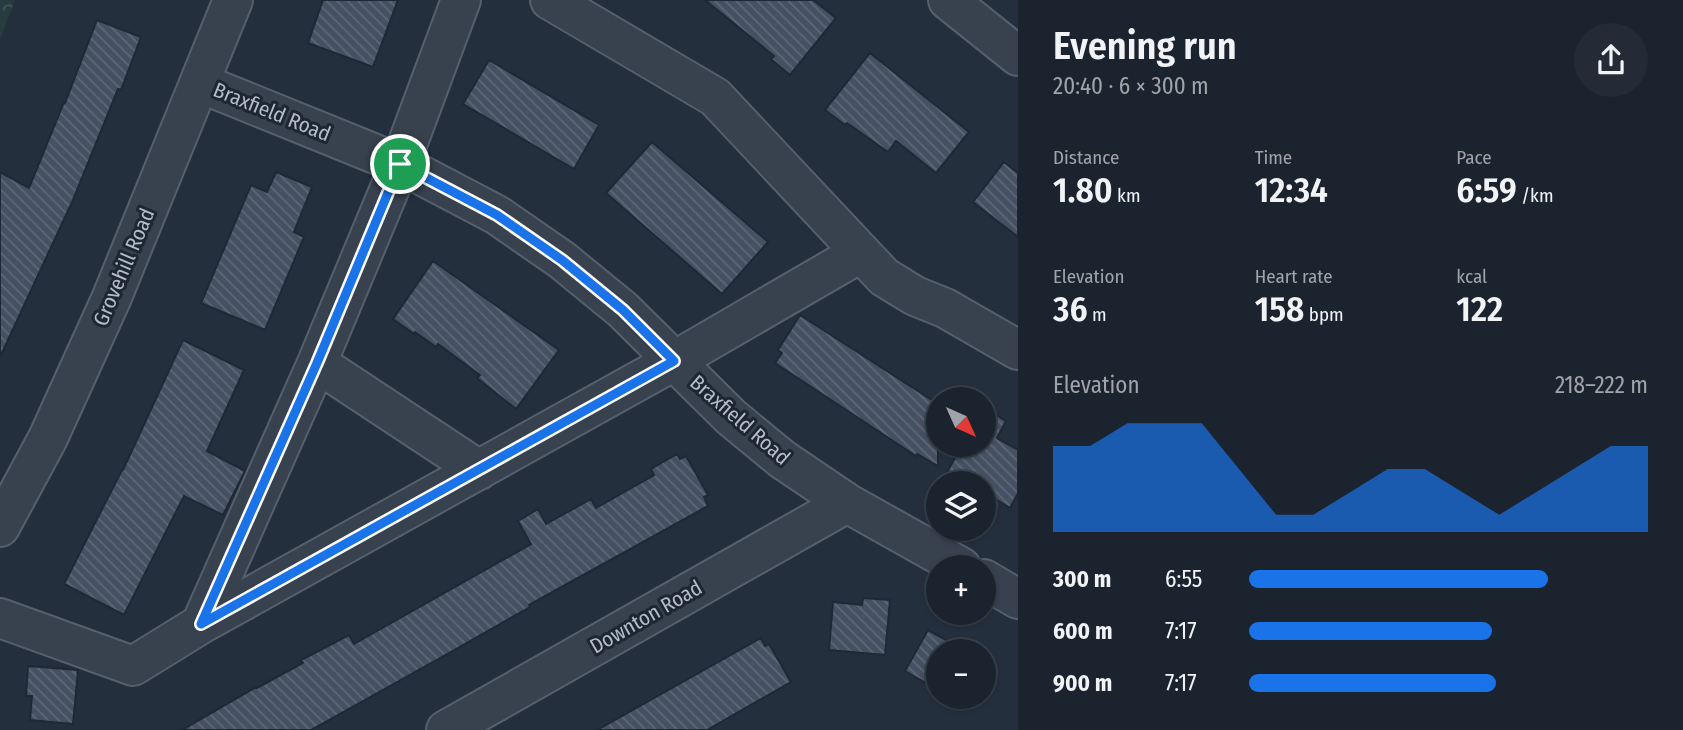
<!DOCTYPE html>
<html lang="en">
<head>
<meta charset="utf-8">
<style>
  body { margin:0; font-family:"Fira Sans Condensed",sans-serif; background:#242b36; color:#f1f3f6; height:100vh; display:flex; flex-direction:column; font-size:26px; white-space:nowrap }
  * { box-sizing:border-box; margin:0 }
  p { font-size:23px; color:#a0a4aa }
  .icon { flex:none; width:38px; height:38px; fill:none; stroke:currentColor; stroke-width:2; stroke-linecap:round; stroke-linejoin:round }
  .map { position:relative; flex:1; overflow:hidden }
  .side { display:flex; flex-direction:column; background:#1b232e; width:665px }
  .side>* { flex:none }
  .needle { width:46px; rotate:135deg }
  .tools { position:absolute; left:926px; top:387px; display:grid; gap:14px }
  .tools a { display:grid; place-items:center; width:70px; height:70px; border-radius:50%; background:#1b232e; box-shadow:0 2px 5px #0004,0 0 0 2px #39404a; font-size:35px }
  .pin { position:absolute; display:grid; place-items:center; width:60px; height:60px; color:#fff; margin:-30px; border:4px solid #fff; border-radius:50%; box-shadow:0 2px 7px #0007 }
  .round { display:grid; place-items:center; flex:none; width:74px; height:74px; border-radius:37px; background:#242b36 }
  .summary { display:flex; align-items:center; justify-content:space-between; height:119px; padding:0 35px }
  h1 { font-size:38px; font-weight:600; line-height:52px }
  .figures { display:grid; grid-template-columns:repeat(3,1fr); gap:10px; height:119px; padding:7px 35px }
  .figures div { display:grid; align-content:center }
  .figures b { font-size:35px; font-weight:600 }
  .figures small { font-size:19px; font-weight:400 }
  .figures p { font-size:19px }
  .chart { height:196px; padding:14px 35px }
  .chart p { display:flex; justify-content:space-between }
  .chart svg { width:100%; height:126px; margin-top:7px; fill:#1a73e8; opacity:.7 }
  ul { padding:0 35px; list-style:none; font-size:23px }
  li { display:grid; grid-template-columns:112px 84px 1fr; align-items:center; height:52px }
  li i { height:18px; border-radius:9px; background:#1a73e8 }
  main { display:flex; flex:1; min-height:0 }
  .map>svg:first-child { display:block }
  .forest { fill:url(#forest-crowns) }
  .building { fill:url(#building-back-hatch); stroke:#1f2835; stroke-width:2 }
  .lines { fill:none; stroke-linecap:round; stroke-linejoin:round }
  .minor-casing { stroke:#565f6c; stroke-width:42 }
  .minor { stroke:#38414e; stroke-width:38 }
  .route-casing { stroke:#fff; stroke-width:14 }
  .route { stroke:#1a73e8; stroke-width:9 }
  .labels { text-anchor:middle; stroke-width:6; stroke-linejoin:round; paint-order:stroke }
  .street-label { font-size:21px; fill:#b4bcc9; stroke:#1d2633 }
</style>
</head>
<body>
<main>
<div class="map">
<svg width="1018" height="730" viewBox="0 0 1018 730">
  <defs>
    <pattern id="forest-crowns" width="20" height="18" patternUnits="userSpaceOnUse" patternTransform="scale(1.75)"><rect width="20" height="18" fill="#263c3f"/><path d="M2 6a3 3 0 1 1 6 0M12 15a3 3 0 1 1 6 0" fill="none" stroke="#435659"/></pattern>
    <pattern id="building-back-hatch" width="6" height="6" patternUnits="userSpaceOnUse" patternTransform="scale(1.75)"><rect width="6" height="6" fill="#455162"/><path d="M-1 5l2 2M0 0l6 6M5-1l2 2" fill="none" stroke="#5d6877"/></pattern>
  </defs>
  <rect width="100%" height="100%" fill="#242f3e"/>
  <path class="forest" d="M0 0H15L0 39Z"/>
  <path class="building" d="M323 0H398L373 67 308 43Z
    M705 0H813L836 18 790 75 771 59 774 56Z
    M97 20 141 37 121 90 118 89 73 200 0 357V172L29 188 64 102 65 103Z
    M870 53 969 132 936 173 896 141 888 152 847 123 845 125 825 110Z
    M489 60 599 125 574 169 463 104Z
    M652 142 768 242 722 294 606 193Z
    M1004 162 1018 173V237L973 202Z
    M276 172 312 187 294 232 304 237 265 330 201 303 251 185 267 192Z
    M433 261 559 350 516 409 477 378 480 375 438 344 436 347 415 332 414 334 393 319Z
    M800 315 938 404V466L917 454 916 456 775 363 782 353 778 350Z
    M183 340 244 370 207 451 245 471 223 515 184 496 124 615 64 584 122 470H123Z
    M984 408 1006 421 997 438 1018 450V493L1010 508 984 492V483H968L947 472 963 444H984Z
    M677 454 680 459 686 456 708 495 704 497 708 506 529 605 530 607 449 653 311 730H182L256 687 257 688 303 663 301 660 349 635 354 644 531 544 518 521 538 509 546 524 591 499 596 508 654 475 651 469Z
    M863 598 890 600 885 655 829 650 833 602 862 605Z
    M928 630 966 651H938V690L905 671Z
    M761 638 765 646 769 644 791 682 707 730H597Z
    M28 666 78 670 73 724 30 720 32 696H26Z"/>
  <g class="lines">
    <g class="minor-casing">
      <path id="minor" d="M550 0 715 97 884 277 915 296 945 308 1018 350
        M948 0 1018 56
        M200 83 400 164 497 215 562 260 623 310 731 417 782 459 847 503 961 567
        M317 363 479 470
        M0 527 48 438 112 297 233 0
        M984 579 1018 599
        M0 618 133 666 201 624 317 363 400 164 461 0
        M201 624 674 361 860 253
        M446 730 847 503"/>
    </g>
    <use href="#minor" class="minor"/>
  </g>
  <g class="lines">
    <g class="route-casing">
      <path id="route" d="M400 164 497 215 562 260 623 310 674 361 201 624 317 363Z"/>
    </g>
    <use href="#route" class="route"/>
  </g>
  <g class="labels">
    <g class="street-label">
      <text transform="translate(272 112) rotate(22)" y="7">Braxfield Road</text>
      <text transform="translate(124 267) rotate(-67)" y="7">Grovehill Road</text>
      <text transform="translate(740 420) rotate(41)" y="7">Braxfield Road</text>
      <text transform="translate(646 617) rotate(-30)" y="7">Downton Road</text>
    </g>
  </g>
</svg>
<div class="tools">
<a><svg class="needle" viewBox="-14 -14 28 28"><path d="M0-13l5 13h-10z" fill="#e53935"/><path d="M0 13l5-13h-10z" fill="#a0a4aa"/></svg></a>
<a><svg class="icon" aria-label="layers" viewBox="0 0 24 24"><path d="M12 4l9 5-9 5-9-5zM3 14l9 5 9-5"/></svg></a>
<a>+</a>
<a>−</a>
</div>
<div class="pin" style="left:400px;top:164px;background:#1e9e55"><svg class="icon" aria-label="arrive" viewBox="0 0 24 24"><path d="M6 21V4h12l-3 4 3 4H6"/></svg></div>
</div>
<section class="side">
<div class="summary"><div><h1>Evening run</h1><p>20:40 · 6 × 300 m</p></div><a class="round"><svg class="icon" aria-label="share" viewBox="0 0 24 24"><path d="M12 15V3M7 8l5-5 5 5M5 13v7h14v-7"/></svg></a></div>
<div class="figures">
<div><p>Distance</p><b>1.80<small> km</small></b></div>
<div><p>Time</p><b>12:34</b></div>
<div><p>Pace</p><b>6:59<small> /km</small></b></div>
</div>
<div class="figures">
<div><p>Elevation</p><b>36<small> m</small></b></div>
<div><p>Heart rate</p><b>158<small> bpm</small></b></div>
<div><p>kcal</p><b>122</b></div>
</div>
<div class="chart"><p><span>Elevation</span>218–222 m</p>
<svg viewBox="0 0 160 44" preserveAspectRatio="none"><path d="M0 44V14L10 14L20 6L30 6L40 6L50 22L60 38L70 38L80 30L90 22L100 22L110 30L120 38L130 30L140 22L150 14L160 14V44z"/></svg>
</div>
<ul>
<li><b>300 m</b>6:55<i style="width:75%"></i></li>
<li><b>600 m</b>7:17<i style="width:61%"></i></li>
<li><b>900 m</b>7:17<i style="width:62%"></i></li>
</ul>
</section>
</main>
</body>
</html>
